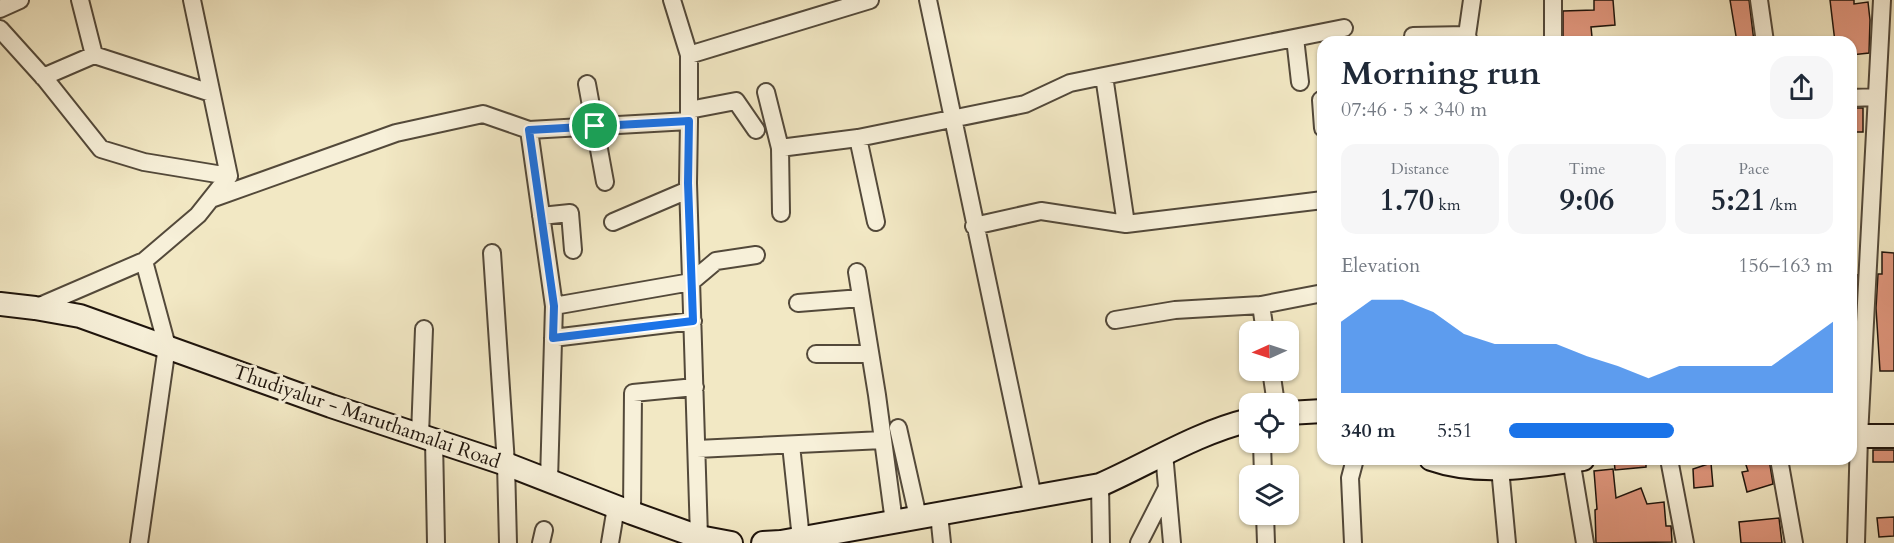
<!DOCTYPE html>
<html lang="en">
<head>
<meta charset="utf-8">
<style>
  body { margin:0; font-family:Cardo,serif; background:#f6f6f7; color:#1f2937; height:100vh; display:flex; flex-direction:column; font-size:22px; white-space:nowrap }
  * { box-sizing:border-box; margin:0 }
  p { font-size:20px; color:#747a83 }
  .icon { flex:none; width:33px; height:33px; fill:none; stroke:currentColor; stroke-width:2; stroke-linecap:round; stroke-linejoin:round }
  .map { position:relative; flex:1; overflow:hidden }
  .sheet { position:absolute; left:1317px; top:36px; width:540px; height:429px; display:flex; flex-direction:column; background:#fff; border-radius:18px; box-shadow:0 2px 4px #0004 }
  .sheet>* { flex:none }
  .needle { width:39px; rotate:267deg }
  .buttons { position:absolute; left:1239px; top:321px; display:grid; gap:12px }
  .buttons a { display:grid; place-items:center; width:60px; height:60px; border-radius:12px; background:#fff; box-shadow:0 2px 4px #0004; font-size:30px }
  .pin { position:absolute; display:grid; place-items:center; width:51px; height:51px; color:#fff; margin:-26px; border:3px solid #fff; border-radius:50%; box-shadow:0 2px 6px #0007 }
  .round { display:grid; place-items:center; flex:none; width:63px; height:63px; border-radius:18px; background:#f6f6f7 }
  .headline { display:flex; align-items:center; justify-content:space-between; height:102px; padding:0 24px }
  h1 { font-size:33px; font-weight:800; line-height:45px }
  .metrics { display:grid; grid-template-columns:repeat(3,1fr); gap:9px; height:102px; padding:6px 24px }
  .metrics div { display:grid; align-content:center; border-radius:15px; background:#f6f6f7; text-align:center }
  .metrics b { font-size:30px; font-weight:800 }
  .metrics small { font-size:16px; font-weight:400 }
  .metrics p { font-size:16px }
  .chart { height:168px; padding:12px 24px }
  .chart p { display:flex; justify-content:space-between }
  .chart svg { width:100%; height:108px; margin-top:6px; fill:#1a73e8; opacity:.7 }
  ul { padding:0 24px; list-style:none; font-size:20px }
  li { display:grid; grid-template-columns:96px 72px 1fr; align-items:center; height:45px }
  li i { height:15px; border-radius:8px; background:#1a73e8 }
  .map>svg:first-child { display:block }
  .building { fill:#e0967d; stroke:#1e140c; stroke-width:1.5 }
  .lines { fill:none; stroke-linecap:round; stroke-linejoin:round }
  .street-casing { stroke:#53493a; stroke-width:20 }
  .secondary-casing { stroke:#1e140c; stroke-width:26 }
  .street { stroke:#f7f0d9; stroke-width:16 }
  .secondary { stroke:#f7f0d9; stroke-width:22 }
  .route-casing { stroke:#fff; stroke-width:12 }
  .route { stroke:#1a73e8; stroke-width:8 }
  .labels { text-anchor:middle; stroke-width:6; stroke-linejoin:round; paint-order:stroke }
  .street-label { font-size:20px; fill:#1e140c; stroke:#f7f0d9 }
</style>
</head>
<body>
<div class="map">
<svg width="1894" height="543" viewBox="0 0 1894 543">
  <rect width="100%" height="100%" fill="#f2e8c4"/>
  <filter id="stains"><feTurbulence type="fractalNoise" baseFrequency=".00333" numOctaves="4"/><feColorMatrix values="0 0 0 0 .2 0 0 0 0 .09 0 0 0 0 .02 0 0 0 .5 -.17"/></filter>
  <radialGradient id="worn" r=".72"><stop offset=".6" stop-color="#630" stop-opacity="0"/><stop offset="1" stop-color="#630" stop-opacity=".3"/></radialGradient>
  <path class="building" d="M1594 0H1613L1615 25 1591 27 1592 37 1563 39V11L1594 10Z
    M1730 0H1749L1754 42H1737Z
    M1830 0H1854V4L1868 2 1870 20 1869 53 1851 55V42H1835Z
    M1851 108H1863V132H1851Z
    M1882 252 1894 253V371H1880L1876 308 1878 274H1882Z
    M1857 275 1856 296H1851V276Z
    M1873 450H1894V462H1873Z
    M1614 459H1646V467L1615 470Z
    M1744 459H1769L1773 484 1747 492 1742 472 1748 471Z
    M1711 463 1713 486 1694 488 1693 469Z
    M1613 469 1616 498 1641 488 1647 504 1664 502 1666 526H1671L1672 542 1596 543 1595 510 1597 509 1594 471Z
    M1894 517V536L1879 537 1877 518Z
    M1779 518 1782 543H1741L1739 522Z"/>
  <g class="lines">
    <g class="street-casing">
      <path id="street" d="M80 0 94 55 211 93
        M672 0 689 55
        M928 0 1033 497
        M1553 0V42
        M1759 0 1765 42
        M0 9 20 0
        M0 29 46 80 101 149 144 162 229 176
        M1413 36 1467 35
        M1295 38 1300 82
        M1469 42 1467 35 1472 0
        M43 77 94 55
        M587 84 605 182
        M766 92 780 148 781 213
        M1851 98 1876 97
        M1321 100 1323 128
        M689 110 736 101 756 130
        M689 121V55L870 0
        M858 138 876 222
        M780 148 858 138 1025 104 1070 83 1104 76
        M211 199 396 133 483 114 529 130
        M541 216 570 213 573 250
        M613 222 688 190
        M1126 224 1104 76 1344 28
        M974 226 1041 211 1126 224 1323 200
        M492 253 506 464 508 543
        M857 272 877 395 894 522
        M798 303 861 298
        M1261 305 1265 332
        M554 306 691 282 716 261 756 255
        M35 308 144 261
        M1115 320 1175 310 1261 305 1323 293
        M553 338 693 321
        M816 354H870
        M1271 370 1276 404
        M898 428 918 517
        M420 435 424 329
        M434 440 436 543
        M1262 442 1263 476
        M791 445 801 539
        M697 449 883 440
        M1164 453 1172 543
        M1571 459 1585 543
        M1669 459 1685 543
        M1779 459 1794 543
        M1500 468 1507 543
        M549 480 554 306 529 130 689 121 688 183 699 537
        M1100 485 1101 543
        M632 513 633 393 695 387
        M939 514 942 543
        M1265 514 1266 543
        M139 543 167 346 144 261 198 215 229 176 192 0
        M541 543 544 530
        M610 543 616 507
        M1139 543 1167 488
        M1353 543 1350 478 1355 459
        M1856 543 1859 436 1882 0"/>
    </g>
    <g class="secondary-casing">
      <path id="secondary" d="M0 304 35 308 80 316 331 406 506 464 632 513 699 537 731 543
        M1288 413 1323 411
        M1851 436H1894
        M1431 459C1479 476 1534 466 1583 459
        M763 543 781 542 1100 485C1150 463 1196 433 1250 420"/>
    </g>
    <use href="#street" class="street"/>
    <use href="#secondary" class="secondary"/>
  </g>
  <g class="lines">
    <g class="route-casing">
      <path id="route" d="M689 121 688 183 693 321 553 338 554 306 529 130Z"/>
    </g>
    <use href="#route" class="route"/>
  </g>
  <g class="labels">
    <g class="street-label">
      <text transform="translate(367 416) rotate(19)" y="7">Thudiyalur - Maruthamalai Road</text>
    </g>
  </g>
  <rect width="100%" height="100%" filter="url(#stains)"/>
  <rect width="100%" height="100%" fill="url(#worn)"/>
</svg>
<div class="buttons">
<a><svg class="needle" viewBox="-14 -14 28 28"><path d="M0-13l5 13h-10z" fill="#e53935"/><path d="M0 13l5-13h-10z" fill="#747a83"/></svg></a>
<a><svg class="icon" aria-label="locate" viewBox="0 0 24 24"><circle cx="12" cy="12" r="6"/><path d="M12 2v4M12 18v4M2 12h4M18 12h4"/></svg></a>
<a><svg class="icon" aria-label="layers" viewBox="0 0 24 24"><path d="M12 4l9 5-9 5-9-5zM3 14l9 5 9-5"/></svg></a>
</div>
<div class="pin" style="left:595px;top:126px;background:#1e9e55"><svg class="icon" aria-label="arrive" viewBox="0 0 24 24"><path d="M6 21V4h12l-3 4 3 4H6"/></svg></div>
<section class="sheet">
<div class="headline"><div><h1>Morning run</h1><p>07:46 · 5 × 340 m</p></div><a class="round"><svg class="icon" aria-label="share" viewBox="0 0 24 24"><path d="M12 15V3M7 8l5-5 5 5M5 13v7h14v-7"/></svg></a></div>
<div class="metrics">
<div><p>Distance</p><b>1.70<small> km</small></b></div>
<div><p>Time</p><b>9:06</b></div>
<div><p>Pace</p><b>5:21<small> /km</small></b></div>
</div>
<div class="chart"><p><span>Elevation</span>156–163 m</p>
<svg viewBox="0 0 160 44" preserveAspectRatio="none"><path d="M0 44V15L10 6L20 6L30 11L40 20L50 24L60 24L70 24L80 29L90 33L100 38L110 33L120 33L130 33L140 33L150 24L160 15V44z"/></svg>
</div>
<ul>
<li><b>340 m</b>5:51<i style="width:51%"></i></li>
</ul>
</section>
</div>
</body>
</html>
